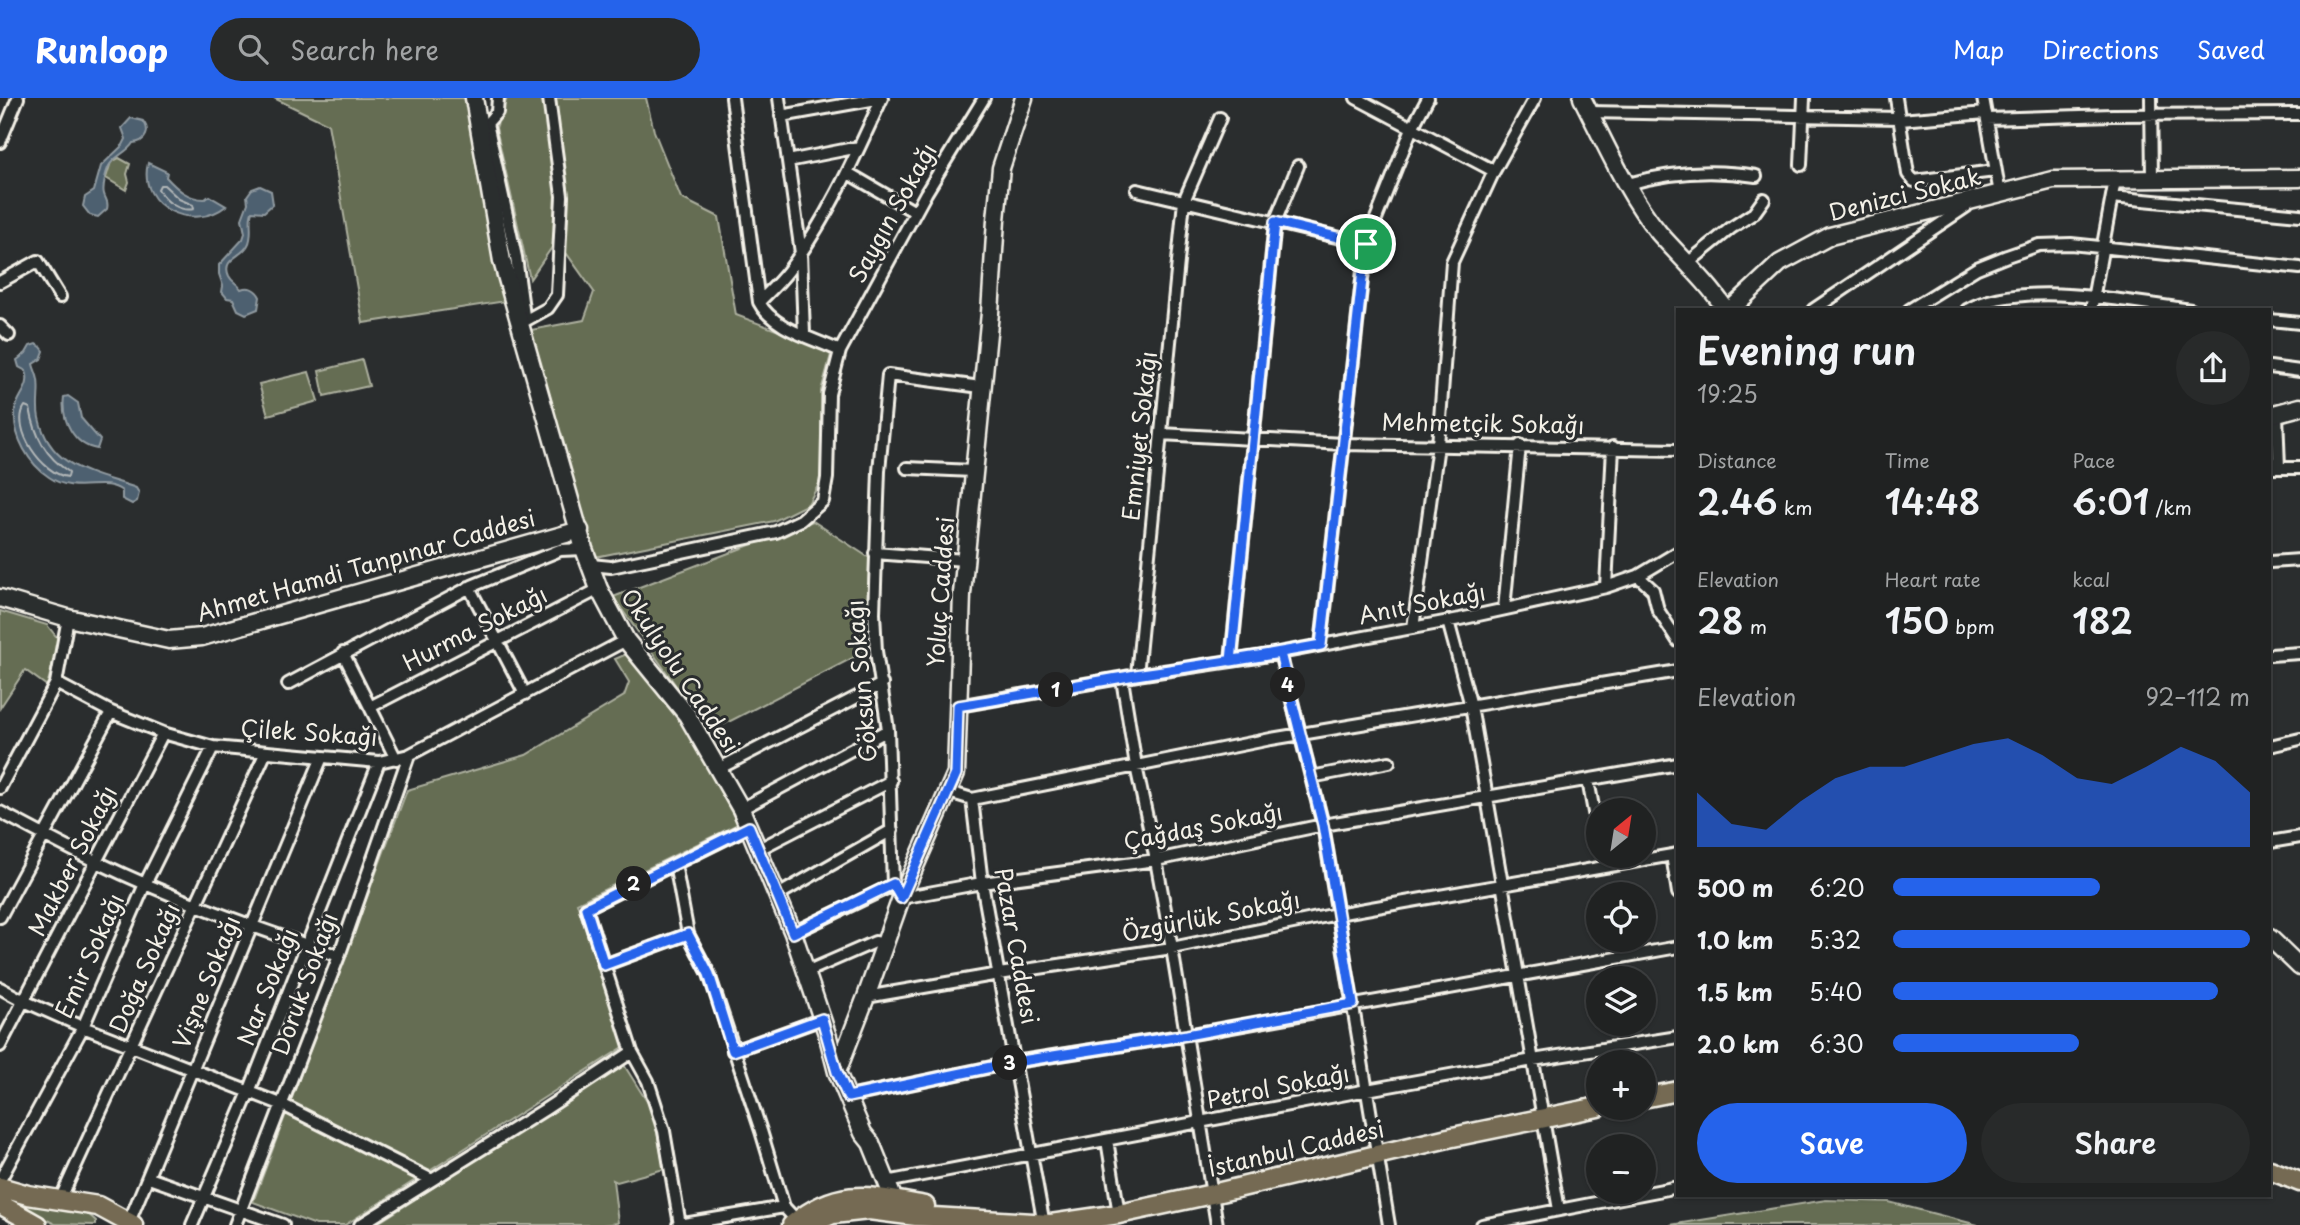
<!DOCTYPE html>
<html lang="en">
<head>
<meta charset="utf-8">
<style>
  body { margin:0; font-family:"Playpen Sans",sans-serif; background:#282a2a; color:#f1f3f6; height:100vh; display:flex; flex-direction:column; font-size:26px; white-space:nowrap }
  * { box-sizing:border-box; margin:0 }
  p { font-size:23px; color:#a2a4a5 }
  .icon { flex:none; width:38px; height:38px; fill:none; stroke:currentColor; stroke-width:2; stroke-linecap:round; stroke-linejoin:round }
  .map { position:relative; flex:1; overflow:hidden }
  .details { position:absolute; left:1676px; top:210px; width:595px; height:889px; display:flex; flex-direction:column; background:#202222; border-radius:0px; box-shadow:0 2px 5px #0004,0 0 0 2px #3d3f40 }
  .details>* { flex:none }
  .needle { width:46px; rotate:30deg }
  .buttons { position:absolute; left:1586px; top:700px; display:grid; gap:14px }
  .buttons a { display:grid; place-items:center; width:70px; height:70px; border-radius:50%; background:#202222; box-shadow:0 2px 5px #0004,0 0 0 2px #3d3f40; font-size:35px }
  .pin { position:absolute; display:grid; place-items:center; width:60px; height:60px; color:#fff; margin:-30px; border:4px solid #fff; border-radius:50%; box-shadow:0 2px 7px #0007 }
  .km { position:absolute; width:35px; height:35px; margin:-18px; border-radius:50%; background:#222; color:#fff; font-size:19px; line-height:35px; text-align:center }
  .round { display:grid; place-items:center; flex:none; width:74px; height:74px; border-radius:37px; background:#282a2a }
  .summary { display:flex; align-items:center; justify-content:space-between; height:119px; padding:0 21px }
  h1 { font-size:38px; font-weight:600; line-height:52px }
  .metrics { display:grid; grid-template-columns:repeat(3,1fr); gap:10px; height:119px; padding:7px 21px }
  .metrics div { display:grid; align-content:center }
  .metrics b { font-size:35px; font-weight:600 }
  .metrics small { font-size:19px; font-weight:400 }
  .metrics p { font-size:19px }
  .chart { height:196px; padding:14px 21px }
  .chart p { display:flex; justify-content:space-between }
  .chart svg { width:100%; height:126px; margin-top:7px; fill:#2563eb; opacity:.7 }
  .action { display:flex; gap:14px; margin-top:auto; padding:14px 21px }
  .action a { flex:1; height:80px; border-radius:42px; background:#2563eb; color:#fff; font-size:28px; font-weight:600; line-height:80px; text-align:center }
  .action a+a { background:#282a2a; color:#f1f3f6 }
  ul { padding:0 21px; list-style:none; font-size:23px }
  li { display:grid; grid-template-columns:112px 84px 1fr; align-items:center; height:52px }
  li i { height:18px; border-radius:9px; background:#2563eb }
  header { display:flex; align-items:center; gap:42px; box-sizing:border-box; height:98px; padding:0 35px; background:#2563eb; color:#fff }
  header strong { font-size:33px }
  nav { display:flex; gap:38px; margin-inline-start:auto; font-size:24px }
  .search { width:490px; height:63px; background:#282a2a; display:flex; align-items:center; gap:18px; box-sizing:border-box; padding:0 24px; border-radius:38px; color:#a2a4a5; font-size:26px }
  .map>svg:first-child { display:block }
  .green { fill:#656d53; stroke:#acaf9e; stroke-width:2 }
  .water { fill:#4e6070; stroke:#909aa0; stroke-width:2 }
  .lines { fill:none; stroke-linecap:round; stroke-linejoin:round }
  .shore { stroke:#b2b7b8; stroke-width:2 }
  .street-casing { stroke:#f4f1e8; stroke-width:16 }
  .secondary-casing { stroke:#f4f1e8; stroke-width:21 }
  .primary-casing { stroke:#f4f1e8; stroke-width:23 }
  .street { stroke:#2a2d2e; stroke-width:10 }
  .secondary { stroke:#2a2d2e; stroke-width:16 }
  .primary { stroke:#746b52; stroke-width:18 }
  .route-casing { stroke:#fff; stroke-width:14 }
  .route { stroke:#2563eb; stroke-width:9 }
  .labels { text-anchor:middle; stroke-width:6; stroke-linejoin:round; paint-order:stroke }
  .street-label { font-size:23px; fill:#f4f1e8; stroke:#2a2d2e }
</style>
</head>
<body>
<header>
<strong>Runloop</strong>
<div class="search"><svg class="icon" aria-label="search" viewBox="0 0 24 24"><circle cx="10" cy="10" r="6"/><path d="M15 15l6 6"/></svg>Search here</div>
<nav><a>Map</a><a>Directions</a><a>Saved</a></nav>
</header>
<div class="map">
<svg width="2300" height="1127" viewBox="0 0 2300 1127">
  <rect width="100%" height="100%" fill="#2a2d2e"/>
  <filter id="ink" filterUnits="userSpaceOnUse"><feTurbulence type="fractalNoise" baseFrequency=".0143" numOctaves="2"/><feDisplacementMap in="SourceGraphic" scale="14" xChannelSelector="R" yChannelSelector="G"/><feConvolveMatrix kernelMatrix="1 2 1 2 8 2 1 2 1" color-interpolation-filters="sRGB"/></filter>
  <g filter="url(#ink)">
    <path class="green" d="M274 0H466L506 203 363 225 328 26Z
      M507 0H646L654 33 681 100 719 119 736 217 832 253 821 293V382L808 406 774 423 595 459 531 232 584 222 594 194 557 142 530 181 496 30Z
      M119 60 130 66 127 76 129 84 126 92 106 80 111 64Z
      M362 262 369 288 324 298 319 273Z
      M309 274 318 303 268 317 259 286Z
      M813 423 871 461 872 550 709 634 613 499Z
      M0 513 47 527 59 542 47 588 25 572 0 610Z
      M629 555 681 621 738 726 577 805 625 948 345 1127H316L253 1104 407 692 526 657 624 598 629 584 615 561Z
      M624 967 653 1013 664 1071 617 1084 613 1082 618 1125 602 1127H375Z
      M0 1099 86 1114 96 1123V1127L55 1126Z
      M1826 1102 1889 1104 1978 1127H1670Z"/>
    <path class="water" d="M131 20 143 23C151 33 146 44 133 45 127 55 114 58 109 68 106 74 102 90 104 96 106 103 109 103 107 111L98 119 90 117 83 108 85 99 94 93 101 68 123 47 126 41 122 30Z
      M148 65 167 74 166 79C177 91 188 101 205 101L209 98 226 108C194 134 137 110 148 65Z
      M260 88 271 93 273 106 264 114 252 113C248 124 254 136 248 147 242 159 221 161 229 178 232 184 237 185 241 191 249 188 256 191 260 199L258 211 246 216 238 212 233 201 227 200 222 194 223 188 219 176V167L243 141 245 135 242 121 248 105 247 98 252 91Z
      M36 246 41 249 44 253 41 261 33 266C34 271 37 276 38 282 40 294 36 307 39 320 50 371 94 375 136 390L139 395 137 403 132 406 122 401V393C103 378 76 398 49 379 29 366 13 339 15 314 16 298 32 290 26 273L19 269 17 262 26 255 30 248Z
      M68 298 78 305 81 320 100 342 97 351C73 347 61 321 64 299Z"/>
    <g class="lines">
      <path class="shore" d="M160 87H164L179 101 193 107 194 111C180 114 165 104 158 91Z
        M25 308 30 310C35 338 45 358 69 374L68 379C43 377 10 330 25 308Z"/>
      <g class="street-casing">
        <path id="street" d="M732 0 759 204C773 231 813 240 840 253
          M779 0 801 155 804 236
          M1356 0 1494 73
          M1896 0 1908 76 1914 83 1995 73
          M1983 0 2000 96
          M2151 0 2152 81
          M1589 14 1899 20
          M781 18 882 0
          M1987 21 2113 17 2300 16
          M1900 22 1986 15
          M487 25 516 159 524 218
          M483 30 497 14 498 0
          M0 44 18 0
          M788 63 859 49
          M1801 67 1804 0
          M848 75 915 114
          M1628 86C1670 74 1712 71 1756 78
          M1137 92 1366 146
          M2112 99 2300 117
          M1688 165 1731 130 1754 115 1764 101
          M0 184 38 163 60 199
          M759 204C769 194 780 184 789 172 828 120 855 59 882 0
          M1813 212 1967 108
          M1909 212 1977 170 2007 158 2039 147 2071 146 2300 170
          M1967 212C2020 181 2131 204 2191 212
          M2091 212 2115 82
          M2270 222 2300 225
          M519 226 548 210 557 197 562 98 549 0
          M0 228 9 237
          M2270 269 2300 273
          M981 289 888 277 879 373 874 515 876 553 888 632 893 787 901 800 982 785 1156 762 1323 727 1678 666
          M2277 316 2279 370
          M1161 336 1343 346 1678 352
          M907 370 973 373
          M2270 370H2300
          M875 455 964 462
          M2270 464 2300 462
          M591 467 611 469 776 434 801 422 823 403 827 380 829 296 840 253 926 95 984 0
          M1638 478 1653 492 1658 512 1678 543
          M469 489 525 596
          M1606 489 1613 349
          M1504 511 1520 347
          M1448 523 1471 608 1559 1112
          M1413 530 1438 347 1452 164 1494 73 1535 0
          M1321 547 1366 146 1412 30 1428 0
          M343 555 396 661
          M1280 555 1323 727 1389 1127
          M2270 557 2300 555
          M1231 563 1275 124 1298 68
          M1137 577 1184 103 1220 20
          M1122 581 1136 668 1156 762 1172 850 1217 1127
          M56 585 111 614 163 635 213 649 379 664 409 657 626 542
          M288 586 472 488 560 452 584 451
          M958 608 1137 577 1258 559 1460 521 1606 489 1638 478 1678 454
          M370 609 599 491
          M2270 648 2300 641
          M718 671 882 586
          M1311 679 1389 664
          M1588 682 1598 736
          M0 690 56 585 68 520
          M949 694 972 701 1271 641 1678 573
          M972 701 982 785 1044 1127
          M741 711 888 632
          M0 714C31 730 63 748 95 763 173 801 256 830 339 858
          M2270 744 2300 739
          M759 751 891 683
          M1672 757 1678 795
          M675 766 688 836 709 876 761 1033 784 1109 799 1125
          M778 797 892 732
          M0 819 111 614
          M793 835 893 787
          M604 867 688 836
          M806 874 875 844 885 846
          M0 890 24 903 83 929 283 1007 432 1082
          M866 899 999 876 1172 850 1337 816 1678 756
          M0 948 163 635
          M733 953 822 921
          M848 999 1015 964 1187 937 1678 849
          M1107 1042 1119 1116
          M149 1080 283 1127
          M0 1082 83 929 145 786 213 649
          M886 1084 1367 992 1533 962 1678 939
          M60 1102 266 654
          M129 1124 322 659
          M192 1127 249 994 379 664
          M235 1127 339 858 409 657
          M360 1127 544 1012 632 954
          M678 1127 784 1109
          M680 1127 664 1033 648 983 632 954 586 810 749 729
          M1482 1127 1678 1089"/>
      </g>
      <g class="secondary-casing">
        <path id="secondary" d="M474 0 502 163 584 451 599 491 626 542 687 617 741 711 793 835 828 939 837 974 863 1035 871 1045 894 1102
          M1582 0C1605 45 1627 96 1659 135 1682 161 1707 183 1726 212
          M1730 212 1780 165 1830 138 2053 82 2300 80
          M2270 317 2300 309
          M0 500 68 520 169 542 202 539 580 432
          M2270 840 2300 869
          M837 974 866 899 901 800 956 675 962 496 990 215 996 122 1001 70 1024 0"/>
      </g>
      <g class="primary-casing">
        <path id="primary" d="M1643 1000 1678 993
          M2270 1072 2300 1084
          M0 1089 28 1097 98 1108 133 1127
          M0 1106 37 1127
          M792 1127C839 1088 870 1098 925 1108
          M807 1127 833 1116 869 1112 916 1118 1051 1126 1119 1116 1212 1096 1448 1040 1598 1009"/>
      </g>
      <use href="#street" class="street"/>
      <use href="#secondary" class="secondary"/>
      <use href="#primary" class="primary"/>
    </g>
  </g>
  <g class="lines" filter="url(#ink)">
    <g class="route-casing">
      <path id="route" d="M1366 146 1321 547C1261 558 1202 567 1142 576 1081 586 1019 598 958 608L956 676 901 800 893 786 793 835 749 729 586 810 604 867 688 836 709 876 733 953 822 921 837 974 848 999 1015 964 1187 937 1353 906 1323 727 1280 555 1231 563 1275 124 1366 146"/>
    </g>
    <use href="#route" class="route"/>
  </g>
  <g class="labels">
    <g class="street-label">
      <text transform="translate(1905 97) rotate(-14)" y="8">Denizci Sokak</text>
      <text transform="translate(893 115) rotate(-61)" y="8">Saygın Sokağı</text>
      <text transform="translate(1483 326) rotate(1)" y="8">Mehmetçik Sokağı</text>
      <text transform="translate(1140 338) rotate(-84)" y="8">Emniyet Sokağı</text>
      <text transform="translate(366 468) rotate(-16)" y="8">Ahmet Hamdi Tanpınar Caddesi</text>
      <text transform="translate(941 494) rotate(-86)" y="8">Yoluç Caddesi</text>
      <text transform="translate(1422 506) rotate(-11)" y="8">Anıt Sokağı</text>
      <text transform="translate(475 531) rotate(-27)" y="8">Hurma Sokağı</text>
      <text transform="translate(680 573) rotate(56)" y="8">Okulyolu Caddesi</text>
      <text transform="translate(862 583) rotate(-95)" y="8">Göksun Sokağı</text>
      <text transform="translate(309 635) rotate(4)" y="8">Çilek Sokağı</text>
      <text transform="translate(1203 729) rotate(-11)" y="8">Çağdaş Sokağı</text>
      <text transform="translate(73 763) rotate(-63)" y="8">Makber Sokağı</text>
      <text transform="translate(1211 819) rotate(-11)" y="8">Özgürlük Sokağı</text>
      <text transform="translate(1016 848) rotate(80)" y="8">Pazar Caddesi</text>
      <text transform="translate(90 858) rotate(-66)" y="8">Emir Sokağı</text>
      <text transform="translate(145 870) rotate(-66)" y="8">Doğa Sokağı</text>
      <text transform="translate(207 884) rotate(-68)" y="8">Vişne Sokağı</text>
      <text transform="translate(305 886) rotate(-70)" y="8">Doruk Sokağı</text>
      <text transform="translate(268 889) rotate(-68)" y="8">Nar Sokağı</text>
      <text transform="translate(1278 989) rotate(-11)" y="8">Petrol Sokağı</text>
      <text transform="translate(1296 1051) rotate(-13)" y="8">İstanbul Caddesi</text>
    </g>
  </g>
</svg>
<div class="buttons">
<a><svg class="needle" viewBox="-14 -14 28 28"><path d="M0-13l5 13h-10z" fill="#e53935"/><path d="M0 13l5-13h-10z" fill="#a2a4a5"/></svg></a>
<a><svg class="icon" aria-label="locate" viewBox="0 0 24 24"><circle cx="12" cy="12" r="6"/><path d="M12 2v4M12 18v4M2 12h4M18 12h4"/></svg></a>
<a><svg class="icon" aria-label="layers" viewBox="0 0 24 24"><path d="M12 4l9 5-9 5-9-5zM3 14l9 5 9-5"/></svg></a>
<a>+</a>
<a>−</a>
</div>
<div class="pin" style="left:1366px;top:146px;background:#1e9e55"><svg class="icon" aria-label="arrive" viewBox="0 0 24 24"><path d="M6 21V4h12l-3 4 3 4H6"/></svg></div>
<b class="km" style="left:1056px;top:592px">1</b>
<b class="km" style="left:634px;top:786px">2</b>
<b class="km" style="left:1010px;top:965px">3</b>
<b class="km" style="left:1288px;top:587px">4</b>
<section class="details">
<div class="summary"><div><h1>Evening run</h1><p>19:25</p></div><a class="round"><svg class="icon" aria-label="share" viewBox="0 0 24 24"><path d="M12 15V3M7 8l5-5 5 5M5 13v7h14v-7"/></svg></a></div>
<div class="metrics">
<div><p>Distance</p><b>2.46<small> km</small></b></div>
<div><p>Time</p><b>14:48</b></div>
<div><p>Pace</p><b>6:01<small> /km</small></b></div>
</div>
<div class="metrics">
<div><p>Elevation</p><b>28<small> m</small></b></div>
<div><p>Heart rate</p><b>150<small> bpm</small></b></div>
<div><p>kcal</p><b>182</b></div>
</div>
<div class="chart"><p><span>Elevation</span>92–112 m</p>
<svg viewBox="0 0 160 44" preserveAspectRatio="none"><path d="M0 44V25L10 36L20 38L30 28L40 20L50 16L60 16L70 12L80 8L90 6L100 12L110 20L120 22L130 16L140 9L150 14L160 25V44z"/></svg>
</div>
<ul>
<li><b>500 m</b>6:20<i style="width:58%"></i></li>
<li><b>1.0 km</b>5:32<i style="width:100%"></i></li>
<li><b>1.5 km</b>5:40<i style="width:91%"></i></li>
<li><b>2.0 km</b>6:30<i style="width:52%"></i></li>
</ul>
<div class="action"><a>Save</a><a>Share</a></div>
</section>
</div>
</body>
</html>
